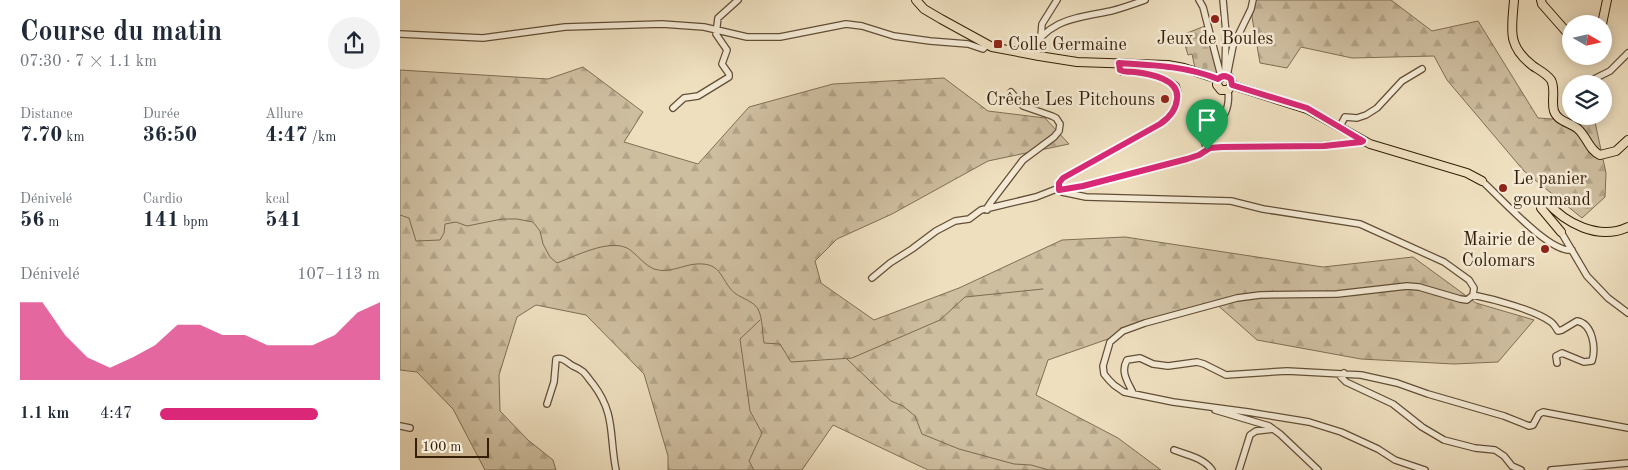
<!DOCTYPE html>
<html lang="fr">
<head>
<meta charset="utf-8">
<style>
  body { margin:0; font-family:"Old Standard TT",serif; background:#f2f2f3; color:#1f2937; height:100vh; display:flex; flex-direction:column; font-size:19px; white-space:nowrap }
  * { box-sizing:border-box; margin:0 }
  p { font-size:16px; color:#747a83 }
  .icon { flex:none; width:28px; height:28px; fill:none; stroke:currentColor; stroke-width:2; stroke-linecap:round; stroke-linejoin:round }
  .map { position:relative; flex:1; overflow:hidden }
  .details { display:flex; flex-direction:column; background:#fff; width:400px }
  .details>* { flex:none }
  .needle { width:32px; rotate:99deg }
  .fabs { position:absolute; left:1162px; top:15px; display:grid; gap:10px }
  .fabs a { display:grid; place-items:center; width:50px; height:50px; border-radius:50%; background:#fff; box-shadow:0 2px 12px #0003; font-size:25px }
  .scale { position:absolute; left:15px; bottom:12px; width:74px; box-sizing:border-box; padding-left:5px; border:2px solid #341e08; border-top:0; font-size:14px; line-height:18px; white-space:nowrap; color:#341e08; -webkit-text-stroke:4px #f4ead5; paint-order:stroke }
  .pin { position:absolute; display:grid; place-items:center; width:42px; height:42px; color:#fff; margin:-51px -21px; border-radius:50% 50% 50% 0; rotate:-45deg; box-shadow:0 0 5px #0007 }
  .pin .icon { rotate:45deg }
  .round { display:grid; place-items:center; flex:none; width:52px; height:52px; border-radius:26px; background:#f2f2f3 }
  .summary { display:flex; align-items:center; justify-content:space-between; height:85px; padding:0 20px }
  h1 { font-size:28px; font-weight:800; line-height:38px }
  .metrics { display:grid; grid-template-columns:repeat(3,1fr); gap:8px; height:85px; padding:5px 20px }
  .metrics div { display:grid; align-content:center }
  .metrics b { font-size:21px; font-weight:800 }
  .metrics small { font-size:14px; font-weight:400 }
  .metrics p { font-size:14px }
  .chart { height:140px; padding:10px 20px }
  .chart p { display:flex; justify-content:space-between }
  .chart svg { width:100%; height:90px; margin-top:5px; fill:#db2777; opacity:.7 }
  ul { padding:0 20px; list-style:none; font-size:16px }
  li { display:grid; grid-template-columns:80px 60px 1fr; align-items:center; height:38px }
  li i { height:12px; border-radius:6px; background:#db2777 }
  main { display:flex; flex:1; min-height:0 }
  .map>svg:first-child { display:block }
  .forest { fill:url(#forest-firs); stroke:#816e54 }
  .cemetery { fill:url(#cemetery-stones); stroke:#816e54 }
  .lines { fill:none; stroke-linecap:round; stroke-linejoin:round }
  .stream { stroke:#7e6a51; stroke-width:1 }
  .minor-casing { stroke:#624e36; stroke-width:8 }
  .major-casing { stroke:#341e08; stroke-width:10 }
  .minor { stroke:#f4ead5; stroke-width:5.5 }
  .major { stroke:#eedfbf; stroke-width:8 }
  .route-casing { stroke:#fff; stroke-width:10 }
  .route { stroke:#db2777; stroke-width:6 }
  .poi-dot { fill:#8f2418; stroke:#f4ead5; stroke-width:2 }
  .labels { text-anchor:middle; stroke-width:5; stroke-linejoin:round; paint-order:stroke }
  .poi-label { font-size:18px; fill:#341e08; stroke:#f4ead5; text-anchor:start }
</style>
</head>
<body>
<main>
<section class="details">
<div class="summary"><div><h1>Course du matin</h1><p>07:30 · 7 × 1.1 km</p></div><a class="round"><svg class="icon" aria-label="share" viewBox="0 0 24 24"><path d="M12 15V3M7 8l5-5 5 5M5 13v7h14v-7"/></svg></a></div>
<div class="metrics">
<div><p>Distance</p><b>7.70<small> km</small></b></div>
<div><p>Durée</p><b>36:50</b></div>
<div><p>Allure</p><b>4:47<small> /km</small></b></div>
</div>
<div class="metrics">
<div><p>Dénivelé</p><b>56<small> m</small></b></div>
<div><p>Cardio</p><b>141<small> bpm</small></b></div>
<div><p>kcal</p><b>541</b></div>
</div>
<div class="chart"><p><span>Dénivelé</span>107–113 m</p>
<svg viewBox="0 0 160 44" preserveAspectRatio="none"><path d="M0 44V6L10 6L20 22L30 33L40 38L50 33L60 27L70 17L80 17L90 22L100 22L110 27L120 27L130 27L140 22L150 11L160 6V44z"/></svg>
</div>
<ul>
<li><b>1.1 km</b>4:47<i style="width:72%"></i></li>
</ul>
</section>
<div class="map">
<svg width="1228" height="470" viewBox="0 0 1228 470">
  <defs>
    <pattern id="forest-firs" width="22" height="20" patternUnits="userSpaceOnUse" patternTransform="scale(1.25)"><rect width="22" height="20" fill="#cebea0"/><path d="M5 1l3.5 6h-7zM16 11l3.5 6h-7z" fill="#b2a388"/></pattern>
    <pattern id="cemetery-stones" width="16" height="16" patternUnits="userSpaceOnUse" patternTransform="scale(1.25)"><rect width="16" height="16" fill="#cebea0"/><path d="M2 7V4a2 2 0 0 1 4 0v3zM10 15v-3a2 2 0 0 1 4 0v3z" fill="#b2a388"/></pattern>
  </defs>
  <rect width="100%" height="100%" fill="#eedfbf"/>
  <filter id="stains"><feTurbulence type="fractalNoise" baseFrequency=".004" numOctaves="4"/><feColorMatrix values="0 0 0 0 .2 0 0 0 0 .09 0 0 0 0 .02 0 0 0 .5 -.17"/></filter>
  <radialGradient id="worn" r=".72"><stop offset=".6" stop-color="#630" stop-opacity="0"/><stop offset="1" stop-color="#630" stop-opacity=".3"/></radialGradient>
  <path class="forest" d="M854 0H991L1032 31 1078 21 1138 118 1195 122 1206 173 1205 197 1182 218 1124 171 1047 80 1034 56 952 58 901 47 887 68 860 63 852 17Z
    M183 67 243 112 224 142 298 164 349 107 433 84 544 78 588 111 645 118 669 144 588 161 492 214 437 239 415 261 421 283 474 320 559 288 662 240 725 237 923 267 1013 257 1076 303 1134 320 1098 362 1054 364 961 359 857 340 814 302 648 360 636 395 718 438 761 470H528L433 425 402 470H268V456L244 374 186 315 136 305 117 317 99 375 100 411 128 440 153 460 156 470H85L53 409 17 372 0 370V70L148 79Z"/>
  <path class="cemetery" d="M805 26 818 73 817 74 795 68 792 54 788 55 782 35Z"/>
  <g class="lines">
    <path class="stream" d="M0 215 9 218 16 241 40 240 44 233 45 224 56 222 67 226 102 219H117L133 222 140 231 143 244 150 257 157 263C176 256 208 239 227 248 236 253 244 265 254 269 268 274 283 265 296 264 324 262 320 282 336 294 342 298 354 302 358 309 363 319 362 332 364 343L380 344 391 362 452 358 540 320 565 297 643 289
      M447 359 491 401 503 406 515 416 522 434 559 449 614 464 631 465 649 470
      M354 470 349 461 362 433 350 411 340 339 360 320"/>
    <g class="minor-casing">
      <path id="minor" d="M799 0 803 7 821 76
        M823 0 826 33 825 71
        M0 34 83 38 165 27 262 24 304 27 347 37H380L446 24 462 26 494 36 530 41 568 44 583 49 587 45
        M641 36 642 24 657 0
        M627 54C652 18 672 19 711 11 723 8 734 4 745 0
        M719 63V68L722 72C739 71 762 75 776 86 782 102 772 116 760 124L663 178 658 186 662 192 686 197 831 201 863 209 960 224 1044 262 1069 280 1074 288 1073 295 1067 300 1060 299 1019 287 1007 286 937 294 860 295 837 298 745 323 723 331 710 342 703 366 704 374 709 380 714 385 724 392 773 402 848 412 909 422 941 432 978 449 995 460 1025 470
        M827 76 833 46 851 9 853 0
        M1184 84 1210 71 1228 53
        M273 108 284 98 298 96 329 77V74L322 64 327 50 316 34 318 18 338 0
        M939 128 945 117 957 118 966 115 977 108 1002 81 1022 69
        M807 150 804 140V137C819 121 831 115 828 90
        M1082 181C1100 197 1149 253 1172 250
        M659 190 683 186 787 159 799 155 810 148 822 147 924 145 961 142 963 141
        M587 210V208L591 202 623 160 654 137 659 131 660 124 656 118 652 116 623 106 611 92
        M1161 232 1187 276 1208 298 1228 313
        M472 278 490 263 512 249 536 231 555 221 569 219 581 210 636 197 659 188
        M1073 295C1093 299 1135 310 1151 322 1154 324 1156 328 1158 331L1162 330 1177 321C1193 324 1196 348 1192 361L1184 362 1162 353 1156 356 1157 363
        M944 373 941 377 946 382 993 404 1022 427 1044 440 1075 448 1095 450 1104 456 1112 466 1121 470
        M733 393C728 382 720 372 727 360L740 358 753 364 768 366 797 362 804 364 826 375 887 371 961 375 997 383 1028 394 1104 416 1129 426 1133 425 1139 414 1143 412 1228 428
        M147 404 154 382 156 359C164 357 167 363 173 366 185 371 185 374 193 384 216 414 209 436 216 470
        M815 410 869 426 880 434 918 470
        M0 426 10 428
        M774 450C787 455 804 458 812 470
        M839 470 850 435 856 431 873 429
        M1151 470 1228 463"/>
    </g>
    <g class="major-casing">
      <path id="major" d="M516 0 524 9 541 19 592 47 639 56 677 62 768 65 784 68 818 79
        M1114 0C1112 29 1106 45 1133 66 1139 70 1147 74 1151 80 1156 89 1151 101 1154 111 1158 122 1170 122 1178 129 1187 137 1189 150 1200 155L1216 151 1228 140
        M1141 0 1142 4 1171 37
        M1202 24 1207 0
        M818 79 817 85 821 90H828L832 85
        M818 79 823 76C829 75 832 79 832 85
        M832 85 907 109 970 144 1067 173 1082 181
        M1161 232 1141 208V200L1146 201C1165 223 1198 241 1228 227"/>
    </g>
    <use href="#minor" class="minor"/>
    <use href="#major" class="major"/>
  </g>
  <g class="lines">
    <g class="route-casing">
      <path id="route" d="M719 63C753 65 786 66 818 79 822 75 826 75 831 79L832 85 907 108 963 141 961 142 924 146 822 147 810 148 799 155 787 159 683 186 659 190V183L663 178 760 124C769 118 776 110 777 99 780 79 750 74 735 72 729 71 725 73 720 70Z"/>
    </g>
    <use href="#route" class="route"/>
  </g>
  <g class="poi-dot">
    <circle cx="815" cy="19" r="5"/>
    <rect x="593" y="39" width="10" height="10" rx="2.5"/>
    <circle cx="765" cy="99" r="5"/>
    <circle cx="1103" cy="188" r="5"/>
    <circle cx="1145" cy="249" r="5"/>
  </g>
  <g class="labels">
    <g class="poi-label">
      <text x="815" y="44" text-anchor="middle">Jeux de Boules</text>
      <text x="608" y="50">Colle Germaine</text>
      <text x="755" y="105" text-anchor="end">Crêche Les Pitchouns</text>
      <text x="1113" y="184">Le panier<tspan x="1113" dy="21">gourmand</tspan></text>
      <text x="1135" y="245" text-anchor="end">Mairie de<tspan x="1135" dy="21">Colomars</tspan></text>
    </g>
  </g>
  <rect width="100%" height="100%" filter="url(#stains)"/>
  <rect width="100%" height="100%" fill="url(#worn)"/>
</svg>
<div class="fabs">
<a><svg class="needle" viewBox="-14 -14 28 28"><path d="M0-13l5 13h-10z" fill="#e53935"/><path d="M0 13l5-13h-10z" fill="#747a83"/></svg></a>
<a><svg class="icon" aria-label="layers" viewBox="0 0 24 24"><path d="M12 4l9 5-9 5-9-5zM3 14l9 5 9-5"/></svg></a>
</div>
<div class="scale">100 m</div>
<div class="pin" style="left:807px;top:150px;background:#1e9e55"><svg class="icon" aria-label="arrive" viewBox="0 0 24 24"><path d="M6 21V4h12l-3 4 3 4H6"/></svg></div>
</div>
</main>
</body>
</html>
